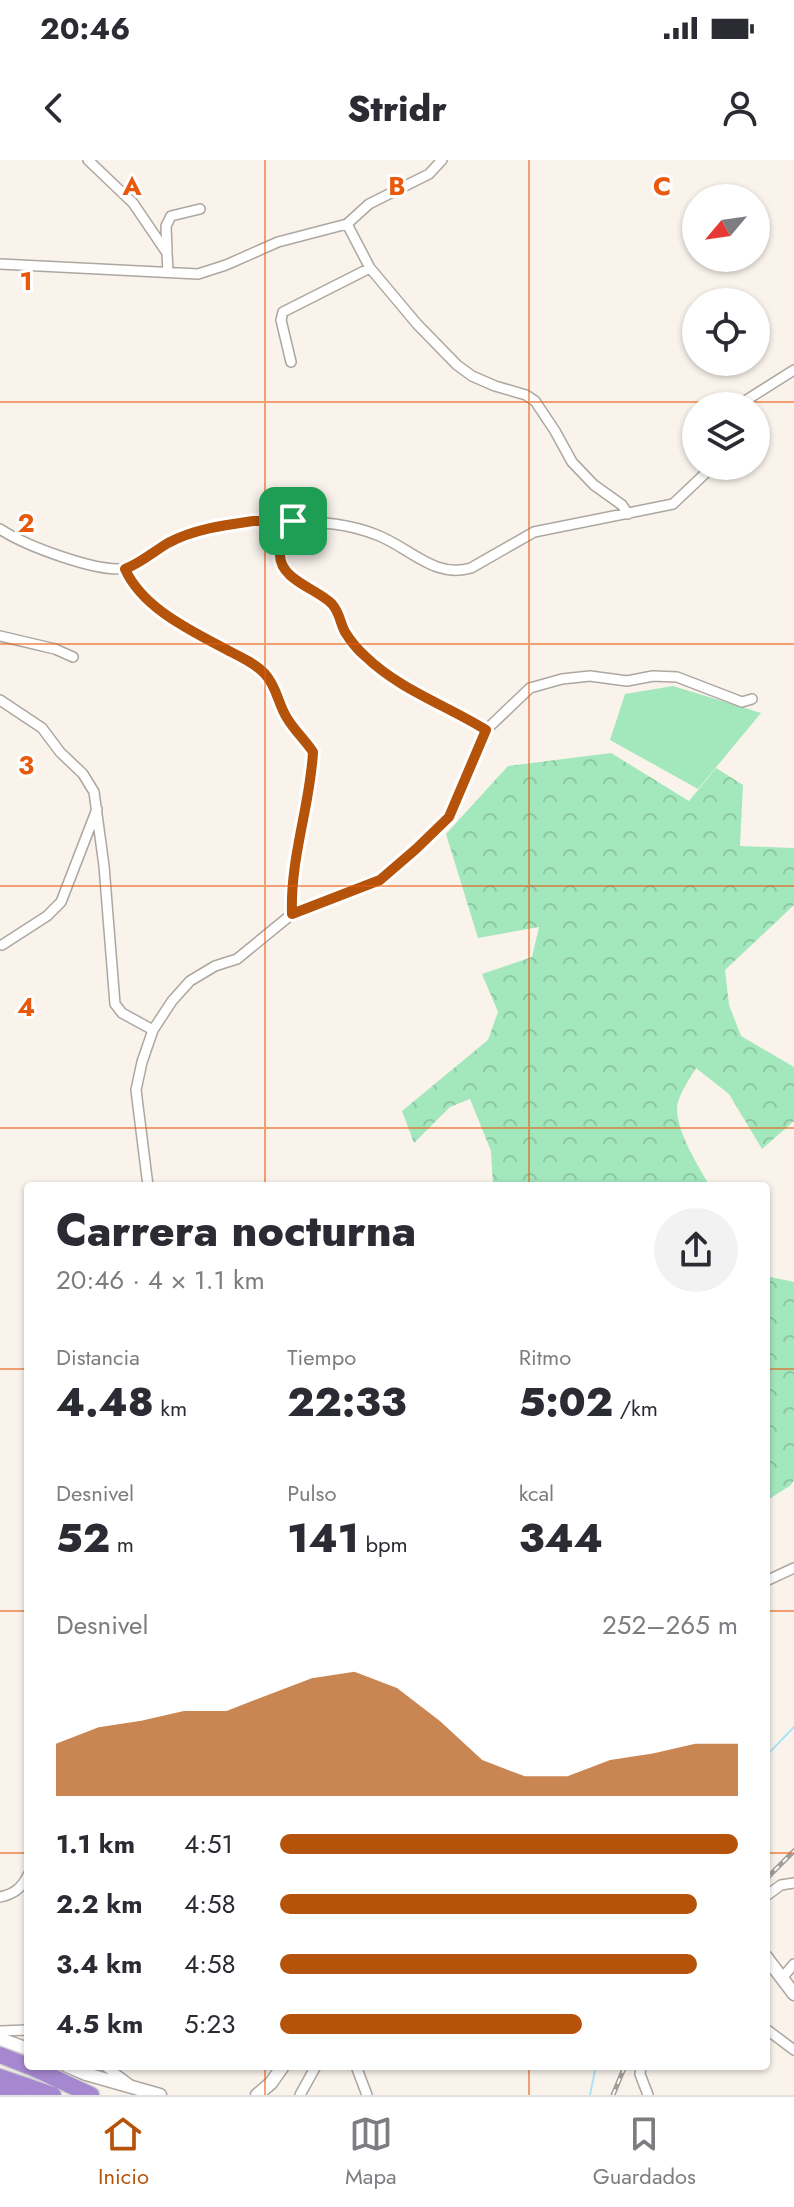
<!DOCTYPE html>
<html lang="es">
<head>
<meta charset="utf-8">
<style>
  body { margin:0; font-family:Jost,sans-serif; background:#f2f2f3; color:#2b2b33; height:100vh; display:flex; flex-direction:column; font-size:30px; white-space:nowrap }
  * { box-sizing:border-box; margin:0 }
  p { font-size:26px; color:#7c7c81 }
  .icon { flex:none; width:44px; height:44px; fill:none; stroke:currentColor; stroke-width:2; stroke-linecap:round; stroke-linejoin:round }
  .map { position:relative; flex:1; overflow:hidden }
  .side { position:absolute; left:24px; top:1022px; width:746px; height:888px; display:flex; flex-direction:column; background:#fff; border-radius:8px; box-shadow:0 2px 6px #0004 }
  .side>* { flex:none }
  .needle { width:52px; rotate:241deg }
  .buttons { position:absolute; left:682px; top:24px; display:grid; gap:16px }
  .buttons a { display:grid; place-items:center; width:88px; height:88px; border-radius:50%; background:#fff; box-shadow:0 2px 6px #0004; font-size:40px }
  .pin { position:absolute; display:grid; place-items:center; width:68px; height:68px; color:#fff; margin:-34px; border-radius:16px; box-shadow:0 4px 12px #0006 }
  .round { display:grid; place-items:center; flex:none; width:84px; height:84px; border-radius:42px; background:#f2f2f3 }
  .overview { display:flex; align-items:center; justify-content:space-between; height:136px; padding:0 32px }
  h1 { font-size:44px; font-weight:800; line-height:60px }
  .stats { display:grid; grid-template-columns:repeat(3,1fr); gap:12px; height:136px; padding:8px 32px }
  .stats div { display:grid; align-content:center }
  .stats b { font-size:40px; font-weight:800 }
  .stats small { font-size:22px; font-weight:400 }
  .stats p { font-size:22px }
  .chart { height:224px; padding:16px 32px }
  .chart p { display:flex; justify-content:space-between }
  .chart svg { width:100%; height:144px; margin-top:8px; fill:#b45309; opacity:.7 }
  ul { padding:0 32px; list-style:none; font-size:26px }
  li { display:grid; grid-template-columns:128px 96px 1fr; align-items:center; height:60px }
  li i { height:20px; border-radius:10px; background:#b45309 }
  .status { display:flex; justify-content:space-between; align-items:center; height:56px; padding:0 40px; background:#fff; direction:ltr }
  .status svg { height:22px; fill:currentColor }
  header { display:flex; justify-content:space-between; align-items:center; height:104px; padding:0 32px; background:#fff; font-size:36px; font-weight:800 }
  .dock { display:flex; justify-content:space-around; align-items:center; height:112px; border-top:2px solid #e1e1e2; background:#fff; font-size:22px; color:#7c7c81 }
  .dock a { display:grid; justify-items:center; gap:4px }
  .dock .active { color:#b45309 }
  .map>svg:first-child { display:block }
  .forest { fill:url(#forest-crowns) }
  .park { fill:#a3e7bd }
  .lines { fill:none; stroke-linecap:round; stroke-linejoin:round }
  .stream { stroke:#ace4f6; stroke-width:2 }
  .minor-casing { stroke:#ada7a0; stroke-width:12 }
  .secondary-casing { stroke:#ada7a0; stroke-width:15 }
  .motorway-casing { stroke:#d3d2d2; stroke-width:19 }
  .minor { stroke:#fff; stroke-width:9 }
  .secondary { stroke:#fff; stroke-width:12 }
  .motorway { stroke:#a688d0; stroke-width:16 }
  .rail-casing { stroke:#a29d98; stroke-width:5 }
  .rail { stroke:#fff; stroke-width:2; stroke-dasharray:6; stroke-linecap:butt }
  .route-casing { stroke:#fff; stroke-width:16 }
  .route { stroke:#b45309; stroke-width:10 }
  .grid { fill:none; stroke:#e8590c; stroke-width:2; stroke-opacity:0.55 }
  .grid-label { font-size:26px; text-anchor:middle; font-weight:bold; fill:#e8590c; stroke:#fff; stroke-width:6; stroke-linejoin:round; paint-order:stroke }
</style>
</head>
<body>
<div class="status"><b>20:46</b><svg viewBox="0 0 49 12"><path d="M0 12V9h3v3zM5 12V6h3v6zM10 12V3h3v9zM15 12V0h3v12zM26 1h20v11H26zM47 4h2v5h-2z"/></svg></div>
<header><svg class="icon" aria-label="back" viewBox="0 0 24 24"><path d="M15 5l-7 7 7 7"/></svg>Stridr<svg class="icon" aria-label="person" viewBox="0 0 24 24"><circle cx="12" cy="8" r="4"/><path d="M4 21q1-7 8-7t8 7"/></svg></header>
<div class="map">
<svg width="794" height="1935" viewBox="0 0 794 1935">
  <defs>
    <pattern id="forest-crowns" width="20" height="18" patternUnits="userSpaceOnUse" patternTransform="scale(2)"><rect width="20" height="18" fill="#a3e7bd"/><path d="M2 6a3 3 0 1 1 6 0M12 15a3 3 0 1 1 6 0" fill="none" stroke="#8dc7a3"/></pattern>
  </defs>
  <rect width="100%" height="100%" fill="#f9f3ec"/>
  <path class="forest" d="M611 593 689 641 716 608 743 625 740 686 794 688V745L725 810 729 845 741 876 794 907V961L762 989 729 934 696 908C690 918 677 937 677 949 677 972 698 1006 710 1026H493L491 991 470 939 450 947 414 983 402 951 488 880 498 852 482 814 532 797 539 767 478 778 446 674 508 606Z
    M766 1116 794 1122V1320L791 1325 766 1341Z"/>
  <path class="park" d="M673 526 761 553 698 629 610 580 625 534Z"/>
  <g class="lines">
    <path class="stream" d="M766 1596 794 1567
      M590 1935 596 1906"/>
    <g class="minor-casing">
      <path id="minor" d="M88 0 133 43 167 93 168 112
        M347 64 370 108 417 164 457 205 472 216 495 226 526 235 535 241 555 271 572 302 594 325 622 345 628 354
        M167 90 166 66 171 56 200 49
        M0 104 198 114 226 105 278 82 347 64 369 44 429 14 442 0
        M291 202 281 160 283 152 370 108
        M737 246 794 210
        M293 361C291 373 280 382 280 395 280 420 318 429 332 444 340 453 340 463 345 472 350 480 358 490 365 496 400 530 446 545 486 570
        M0 369C24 385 99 414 127 408 143 405 154 391 168 383 206 363 251 361 293 361 322 362 350 364 377 375 409 387 434 419 471 408L534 372 673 344 713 306
        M125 409C143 449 192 471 229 491 241 497 255 504 265 514 277 527 278 544 287 558 294 570 305 580 313 592 310 648 290 696 292 754
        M0 476 55 489 73 497
        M0 540 42 568 60 592 83 614 94 632 104 706 115 844 122 853 153 870
        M2 785 47 756 61 742 97 649
        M148 1026 136 930 142 902 153 870 172 841 190 821 215 806 237 799 292 754 380 720 393 710 449 657 486 570 530 528 562 519 590 516 627 521 653 516 677 517 742 542 752 539
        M766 1421 794 1408
        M766 1736 781 1725 794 1723
        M0 1737C14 1734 22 1728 28 1715
        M782 1818 794 1804
        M766 1869 794 1890
        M0 1871 28 1870
        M105 1906 132 1926
        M356 1906 367 1935
        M641 1906 640 1914 648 1935
        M300 1935 316 1906"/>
    </g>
    <g class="secondary-casing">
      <path id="secondary" d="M766 1797 794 1834
        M0 1879 28 1889
        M67 1906 86 1914 160 1935
        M257 1935 271 1923 283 1906"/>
    </g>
    <g class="motorway-casing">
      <path id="motorway" d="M0 1895 28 1906
        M29 1906 91 1935
        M0 1917 53 1935
        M0 1929 18 1935"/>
    </g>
    <use href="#minor" class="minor"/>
    <use href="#secondary" class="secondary"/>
    <use href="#motorway" class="motorway"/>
    <g class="rail-casing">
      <path id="rail" d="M766 1719 794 1691
        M613 1935 625 1906"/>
    </g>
    <use href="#rail" class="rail"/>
  </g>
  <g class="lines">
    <g class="route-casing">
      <path id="route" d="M253 361H293C291 373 280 382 280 395 280 420 318 429 332 444 340 453 340 463 345 472 350 480 358 490 365 496 400 530 446 545 486 570L449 657 416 689 380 720 292 754C290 697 310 647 313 592 305 580 294 570 287 558 278 544 277 527 265 514 256 504 241 497 229 491 192 471 143 449 125 409 141 403 153 392 168 383 194 369 225 365 253 361Z"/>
    </g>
    <use href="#route" class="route"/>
  </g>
  <path class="grid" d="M265 0V1026M529 0V1026M0 242H794M0 484H794M0 726H794M0 968H794M0 1209H28M766 1209H794M0 1451H28M766 1451H794M0 1693H28M766 1693H794M265 1906V1935M529 1906V1935"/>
  <g class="grid-label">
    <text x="132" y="35">A</text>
    <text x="397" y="35">B</text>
    <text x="662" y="35">C</text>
    <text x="26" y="130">1</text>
    <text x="26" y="372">2</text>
    <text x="26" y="614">3</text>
    <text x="26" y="856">4</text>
  </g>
</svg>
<div class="buttons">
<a><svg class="needle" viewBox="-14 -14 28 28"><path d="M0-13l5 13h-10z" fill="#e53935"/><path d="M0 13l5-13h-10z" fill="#7c7c81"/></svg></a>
<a><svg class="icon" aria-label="locate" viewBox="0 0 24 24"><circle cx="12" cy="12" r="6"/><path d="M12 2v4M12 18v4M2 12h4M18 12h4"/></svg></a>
<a><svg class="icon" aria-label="layers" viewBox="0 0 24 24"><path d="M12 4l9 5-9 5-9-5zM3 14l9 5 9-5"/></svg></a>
</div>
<div class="pin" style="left:293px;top:361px;background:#1e9e55"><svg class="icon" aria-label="arrive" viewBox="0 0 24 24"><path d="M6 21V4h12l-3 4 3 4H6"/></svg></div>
<section class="side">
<div class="overview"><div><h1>Carrera nocturna</h1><p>20:46 · 4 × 1.1 km</p></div><a class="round"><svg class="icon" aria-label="share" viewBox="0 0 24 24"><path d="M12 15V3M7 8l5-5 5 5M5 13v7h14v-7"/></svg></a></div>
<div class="stats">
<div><p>Distancia</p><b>4.48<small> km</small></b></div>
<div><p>Tiempo</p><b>22:33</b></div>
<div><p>Ritmo</p><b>5:02<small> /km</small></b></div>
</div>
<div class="stats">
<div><p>Desnivel</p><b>52<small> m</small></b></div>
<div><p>Pulso</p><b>141<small> bpm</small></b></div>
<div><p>kcal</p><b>344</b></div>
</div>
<div class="chart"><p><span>Desnivel</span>252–265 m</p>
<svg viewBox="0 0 160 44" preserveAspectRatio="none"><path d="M0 44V28L10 23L20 21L30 18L40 18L50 13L60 8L70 6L80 11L90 21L100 33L110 38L120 38L130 33L140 31L150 28L160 28V44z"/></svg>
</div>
<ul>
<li><b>1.1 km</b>4:51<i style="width:100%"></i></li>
<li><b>2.2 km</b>4:58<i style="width:91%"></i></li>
<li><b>3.4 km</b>4:58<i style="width:91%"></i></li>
<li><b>4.5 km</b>5:23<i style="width:66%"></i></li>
</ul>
</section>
</div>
<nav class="dock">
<a class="active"><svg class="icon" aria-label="home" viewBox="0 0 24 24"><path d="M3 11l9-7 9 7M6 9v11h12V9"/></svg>Inicio</a>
<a><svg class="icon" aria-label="map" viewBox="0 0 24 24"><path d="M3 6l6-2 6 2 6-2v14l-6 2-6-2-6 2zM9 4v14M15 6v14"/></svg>Mapa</a>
<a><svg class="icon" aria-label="saved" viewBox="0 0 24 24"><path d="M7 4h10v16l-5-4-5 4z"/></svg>Guardados</a>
</nav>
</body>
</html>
